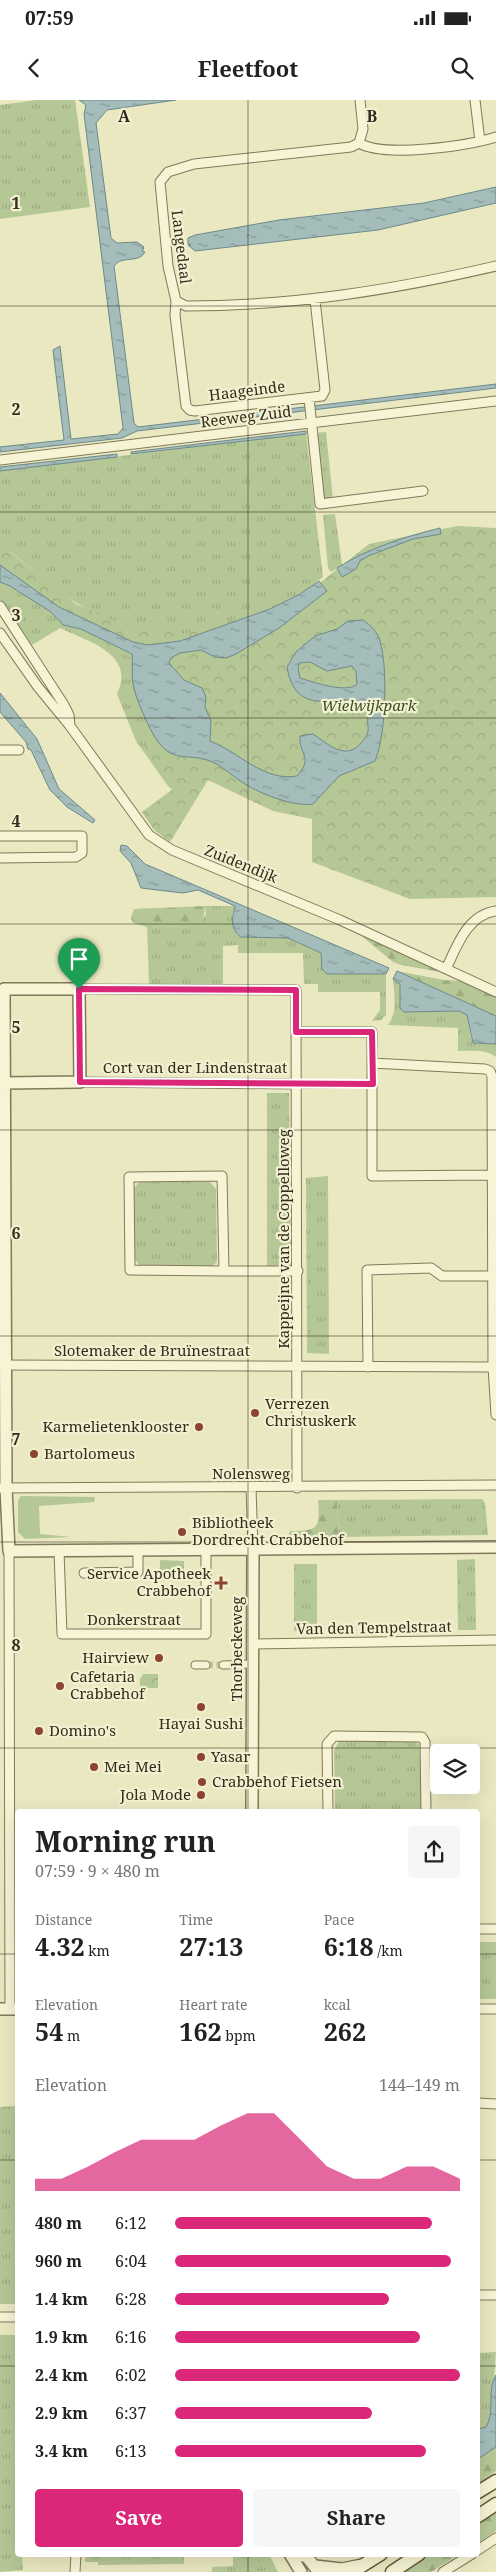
<!DOCTYPE html>
<html lang="en">
<head>
<meta charset="utf-8">
<style>
  body { margin:0; font-family:"Noto Serif",serif; background:#f6f6f6; color:#222; height:100vh; display:flex; flex-direction:column; font-size:19px; white-space:nowrap }
  * { box-sizing:border-box; margin:0 }
  p { font-size:16px; color:#767676 }
  .icon { flex:none; width:28px; height:28px; fill:none; stroke:currentColor; stroke-width:2; stroke-linecap:round; stroke-linejoin:round }
  .map { position:relative; flex:1; overflow:hidden }
  .panel { position:absolute; left:15px; top:1709px; width:465px; height:748px; display:flex; flex-direction:column; background:#fff; border-radius:5px; box-shadow:0 5px 20px #0002 }
  .panel>* { flex:none }
  .controls { position:absolute; left:430px; top:1644px; display:grid; gap:10px }
  .controls a { display:grid; place-items:center; width:50px; height:50px; border-radius:5px; background:#fff; box-shadow:0 5px 20px #0002; font-size:25px }
  .pin { position:absolute; display:grid; place-items:center; width:42px; height:42px; color:#fff; margin:-51px -21px; border-radius:50% 50% 50% 0; rotate:-45deg; box-shadow:0 0 5px #0007 }
  .pin .icon { rotate:45deg }
  .round { display:grid; place-items:center; flex:none; width:52px; height:52px; border-radius:5px; background:#f6f6f6 }
  .summary { display:flex; align-items:center; justify-content:space-between; height:85px; padding:0 20px }
  h1 { font-size:28px; font-weight:700; line-height:38px }
  .metrics { display:grid; grid-template-columns:repeat(3,1fr); gap:8px; height:85px; padding:5px 20px }
  .metrics div { display:grid; align-content:center }
  .metrics b { font-size:25px; font-weight:700 }
  .metrics small { font-size:14px; font-weight:400 }
  .metrics p { font-size:14px }
  .chart { height:140px; padding:10px 20px }
  .chart p { display:flex; justify-content:space-between }
  .chart svg { width:100%; height:90px; margin-top:5px; fill:#db2777; opacity:.7 }
  .action { display:flex; gap:10px; margin-top:auto; padding:10px 20px }
  .action a { flex:1; height:58px; border-radius:5px; background:#db2777; color:#fff; font-size:20px; font-weight:700; line-height:58px; text-align:center }
  .action a+a { background:#f6f6f6; color:#222 }
  ul { padding:0 20px; list-style:none; font-size:16px }
  li { display:grid; grid-template-columns:80px 60px 1fr; align-items:center; height:38px }
  li i { height:12px; border-radius:6px; background:#db2777 }
  .status { display:flex; justify-content:space-between; align-items:center; height:35px; padding:0 25px; background:#fff; direction:ltr }
  .status svg { height:14px; fill:currentColor }
  header { display:flex; justify-content:space-between; align-items:center; height:65px; padding:0 20px; background:#fff; font-size:22px; font-weight:700 }
  .map>svg:first-child { display:block }
  .grass { fill:url(#grass-tufts) }
  .forest { fill:url(#forest-firs) }
  .park { fill:url(#park-crowns) }
  .garden { fill:#b6c796 }
  .water { fill:url(#water-ripples); stroke:#6c8a8a; fill-rule:evenodd }
  .lines { fill:none; stroke-linecap:round; stroke-linejoin:round }
  .pedestrian-tunnel { stroke:#c5c3a0; stroke-width:7; stroke-dasharray:7 3.5; stroke-linecap:butt }
  .pedestrian-casing { stroke:#82795a; stroke-width:9 }
  .minor-casing { stroke:#82795a; stroke-width:11 }
  .tertiary-casing { stroke:#82795a; stroke-width:14 }
  .secondary-casing { stroke:#645a3d; stroke-width:15 }
  .pedestrian { stroke:#f6f4d4; stroke-width:7 }
  .minor { stroke:#f6f4d4; stroke-width:9 }
  .tertiary { stroke:#f6f4d4; stroke-width:11 }
  .secondary { stroke:#f6f4d4; stroke-width:12 }
  .route-casing { stroke:#fff; stroke-width:10 }
  .route { stroke:#db2777; stroke-width:6 }
  .grid { fill:none; stroke:#332d1d; stroke-width:1; stroke-opacity:0.55 }
  .poi-dot { fill:#8d442f; stroke:#f2f0d0; stroke-width:2 }
  .labels { text-anchor:middle; stroke-width:4.5; stroke-linejoin:round; paint-order:stroke }
  .street-label { font-size:15px; fill:#332d1d; stroke:#f2f0d0 }
  .park-label { font-size:15px; font-style:italic; fill:#3a4e25; stroke:#f2f0d0 }
  .poi-label { font-size:15px; fill:#332d1d; stroke:#f2f0d0; text-anchor:start }
  .grid-label { font-size:16px; text-anchor:middle; font-weight:bold; fill:#332d1d; stroke:#f2f0d0; stroke-width:4.5; stroke-linejoin:round; paint-order:stroke }
</style>
</head>
<body>
<div class="status"><b>07:59</b><svg viewBox="0 0 49 12"><path d="M0 12V9h3v3zM5 12V6h3v6zM10 12V3h3v9zM15 12V0h3v12zM26 1h20v11H26zM47 4h2v5h-2z"/></svg></div>
<header><svg class="icon" aria-label="back" viewBox="0 0 24 24"><path d="M15 5l-7 7 7 7"/></svg>Fleetfoot<svg class="icon" aria-label="search" viewBox="0 0 24 24"><circle cx="10" cy="10" r="6"/><path d="M15 15l6 6"/></svg></header>
<div class="map">
<svg width="496" height="2472" viewBox="0 0 496 2472">
  <defs>
    <pattern id="grass-tufts" width="24" height="20" patternUnits="userSpaceOnUse" patternTransform="scale(1.25)"><rect width="24" height="20" fill="#b6c796"/><path d="M3 7l-1-3M5 7V3M7 7l1-3M15 17l-1-3M17 17v-4M19 17l1-3" fill="none" stroke="#9dab81"/></pattern>
    <pattern id="forest-firs" width="22" height="20" patternUnits="userSpaceOnUse" patternTransform="scale(1.25)"><rect width="22" height="20" fill="#b6c796"/><path d="M5 1l3.5 6h-7zM16 11l3.5 6h-7z" fill="#9dab81"/></pattern>
    <pattern id="park-crowns" width="20" height="18" patternUnits="userSpaceOnUse" patternTransform="scale(1.25)"><rect width="20" height="18" fill="#b6c796"/><path d="M2 6a3 3 0 1 1 6 0M12 15a3 3 0 1 1 6 0" fill="none" stroke="#9dab81"/></pattern>
    <pattern id="water-ripples" width="26" height="14" patternUnits="userSpaceOnUse" patternTransform="scale(1.25)"><rect width="26" height="14" fill="#a4bdbb"/><path d="M2 4q2-2 4 0t4 0M15 11q2-2 4 0t4 0" fill="none" stroke="#869a97"/></pattern>
  </defs>
  <rect width="100%" height="100%" fill="#eae8c1"/>
  <path class="grass" d="M37 0H75L90 107 0 119V5Z
    M326 332 333 399 321 401 315 333Z
    M306 333 323 477 300 494 270 509 180 541 127 527 95 514 65 496 11 452 0 449V371Z
    M335 414 342 465 331 472 328 468 323 415Z
    M0 482 10 486 51 512 63 525 81 529 132 554 179 696 168 686 136 641 117 594C136 554 89 542 60 528L32 545 0 499Z
    M205 806H236L232 815 267 836 288 838 321 853 323 869 327 874 379 873 386 875V915L381 920 372 921 380 910V892H318V884H304L303 853H238V845L223 846V884H149L147 827 199 826 206 814Z
    M393 879 400 884V908L404 912 459 911 467 915 471 938 477 944H496V957C487 949 469 951 458 951V928L388 925C398 912 394 894 393 879Z
    M267 993H289L291 1166H267Z
    M328 1076 329 1254 307 1253 306 1078Z
    M139 1082H210L216 1089 217 1162 212 1166H140L134 1158 133 1090Z
    M482 1399 485 1403 488 1435 339 1437 337 1400Z
    M475 1459 476 1530H458L457 1460Z
    M294 1464H317V1531H294Z
    M339 1641H415L419 1644 422 1711H335L334 1651Z
    M478 1842H496V1899H478Z
    M16 2006 17 2204H0V2007Z
    M0 2235H16L18 2454H22L23 2470 0 2472Z
    M496 2252 491 2320 486 2327 478 2329 479 2253Z
    M86 2454H184V2464L98 2465V2462H85Z
    M233 2454H269L278 2472H212V2467L233 2466Z"/>
  <path class="forest" d="M205 806 203 822 199 826 147 827 133 823 131 818 134 809Z
    M352 828 452 874 401 865 393 862Z
    M397 871 444 880 467 881 496 894V916Z
    M318 1400H337L339 1437 288 1438 290 1431C319 1431 320 1428 318 1400Z
    M496 2347V2371L478 2383V2359Z
    M496 2411V2431L478 2443V2422Z
    M429 2454H460L431 2472H400Z"/>
  <path class="park" d="M457 426 496 428V797L410 799 312 762V719L273 711 208 680 170 742 154 730 142 712 173 689 142 647 154 639 133 588 131 558 61 518 0 470V448L9 451 76 504 115 521 182 534 293 504 369 444Z
    M160 1460 184 1461V1473H160Z
    M143 1574H158V1588H140V1579Z"/>
  <path class="garden" d="M21 1396 95 1397 94 1402 39 1406 40 1434 71 1437 25 1439 18 1432V1400Z"/>
  <path class="water" d="M79 0H176L107 10 96 23 111 138 117 143 137 142 144 147 142 148 144 149 142 151 145 152C139 164 121 155 114 166L134 323 138 327 496 284V288L137 331 122 338 0 352V347L64 340 53 250 60 246 71 339 118 334 123 328 84 14 86 5Z
    M496 87V103L378 130 195 151 188 145H191L188 144V138L195 135 279 120 424 103Z
    M306 331V334L131 354V352Z
    M117 354V357L0 371V367Z
    M440 428 441 434 413 439 368 456 360 461 356 469 342 477 337 468C369 448 404 437 440 428Z
    M0 465 59 507 133 542 148 545 180 541 270 509 300 494 319 481 327 491 279 528 236 554 226 558 215 557 201 550 180 553 171 558 169 563 184 580 202 588 206 597 205 607 211 621 210 641C239 652 264 682 297 676 314 657 299 656 300 636L313 634C328 644 346 662 362 642 366 637 369 633 368 626 367 619 369 613 365 607 350 585 297 627 287 567L296 552 315 536 337 529 348 521 363 520C370 525 377 531 380 541 388 568 386 635 375 661L339 676 313 704C294 707 261 694 245 684 233 677 223 666 210 661 189 653 175 663 159 643 151 633 137 602 134 588 131 577 133 565 132 554L81 529 63 525 51 512 10 486 0 482ZM310 562 327 571 352 566 356 571 357 584C347 594 313 582 300 578L298 567 300 563Z
    M0 593 37 639 59 689 95 720 93 723 67 707 50 690 31 650 28 649 26 642 0 612Z
    M121 745 127 746 145 764 389 868 386 874H327L322 869 321 853 288 838 241 837C230 829 232 818 235 806L198 790 183 793 141 788 131 763 120 751Z
    M397 871 496 916V944L473 943 467 915 459 911 404 912 400 908V884L393 879Z
    M496 2275V2347L478 2359V2329L486 2327C496 2311 486 2290 496 2275Z"/>
  <g class="lines">
    <path class="pedestrian-tunnel" d="M206 1565H223"/>
    <g class="pedestrian-casing">
      <path id="pedestrian" d="M296 984H373
        M195 1565H206
        M223 1565 252 1564"/>
    </g>
    <g class="minor-casing">
      <path id="minor" d="M360 0 363 29 359 43 351 47 194 64 168 72 160 82 168 166 176 201 186 206C292 206 393 190 496 166
        M475 0 480 41
        M359 43C384 58 467 46 496 37
        M176 201 175 215 186 306 190 310 195 311 322 296 325 290 315 200
        M309 298 320 404 423 391
        M0 360 496 301
        M0 506 64 605 69 615 70 626
        M0 533 38 587 70 626 149 735 172 750 340 820 496 892
        M0 650H19
        M0 736H82V753L76 757 0 758
        M446 869C457 846 467 815 496 811
        M79 889 296 890 297 1388
        M296 932H372V963L485 969 490 971 492 976 493 1267 496 1315
        M372 963V1076L491 1075
        M80 982 296 984
        M222 1076 224 1171 130 1170 129 1077Z
        M224 1171H298
        M0 1265 493 1267
        M368 1267 367 1170 431 1168 442 1176H492
        M251 1387 253 1449
        M0 1388 496 1385
        M9 1451 10 1909
        M59 1451 62 1534H206V1450
        M84 1473 138 1472V1451
        M252 1544 496 1540
        M328 1711 327 1644 334 1636 422 1637 425 1642 426 1711
        M478 1829H496
        M478 1909H496
        M478 2003 496 2004
        M478 2195H496
        M0 2217H18
        M478 2450 496 2438
        M75 2472 76 2454
        M443 2472 472 2454"/>
    </g>
    <g class="tertiary-casing">
      <path id="tertiary" d="M4 983 80 982 79 889H4L6 1388 9 1451 496 1447
        M252 1711 253 1449
        M0 1909H18
        M290 2454 301 2472
        M296 2454 307 2457 318 2471
        M315 2466 342 2469 362 2465"/>
    </g>
    <g class="secondary-casing">
      <path id="secondary" d="M478 2392 496 2381
        M478 2416 496 2404
        M352 2472 381 2454
        M392 2472 419 2454"/>
    </g>
    <use href="#pedestrian" class="pedestrian"/>
    <use href="#minor" class="minor"/>
    <use href="#tertiary" class="tertiary"/>
    <use href="#secondary" class="secondary"/>
  </g>
  <g class="lines">
    <g class="route-casing">
      <path id="route" d="M79 889 296 890V932H372L373 984 80 982Z"/>
    </g>
    <use href="#route" class="route"/>
  </g>
  <path class="grid" d="M248 0V1711M0 206H496M0 412H496M0 618H496M0 824H496M0 1030H496M0 1236H496M0 1442H496M0 1648H496M0 1854H18M478 1854H496M0 2060H18M478 2060H496M0 2266H18M478 2266H496M248 2454V2472"/>
  <g class="poi-dot">
    <circle cx="255" cy="1313" r="5"/>
    <circle cx="199" cy="1327" r="5"/>
    <circle cx="34" cy="1354" r="5"/>
    <circle cx="182" cy="1432" r="5"/>
    <path d="M218.5 1475.5h5v5h5v5h-5v5h-5v-5h-5v-5h5z"/>
    <circle cx="159" cy="1558" r="5"/>
    <circle cx="60" cy="1586" r="5"/>
    <circle cx="201" cy="1607" r="5"/>
    <circle cx="39" cy="1631" r="5"/>
    <circle cx="201" cy="1657" r="5"/>
    <circle cx="94" cy="1667" r="5"/>
    <circle cx="202" cy="1682" r="5"/>
    <circle cx="201" cy="1695" r="5"/>
  </g>
  <g class="labels">
    <g class="street-label">
      <text transform="translate(181 147) rotate(83)" y="5">Langedaal</text>
      <text transform="translate(247 291) rotate(-7)" y="5">Haageinde</text>
      <text transform="translate(246 317) rotate(-7)" y="5">Reeweg Zuid</text>
      <text transform="translate(241 764) rotate(22)" y="5">Zuidendijk</text>
      <text x="195" y="973">Cort van der Lindenstraat</text>
      <text transform="translate(284 1139) rotate(-90)" y="5">Kappeijne van de Coppelloweg</text>
      <text x="152" y="1256">Slotemaker de Bruïnestraat</text>
      <text x="251" y="1379">Nolensweg</text>
      <text x="134" y="1525">Donkerstraat</text>
      <text transform="translate(374 1528) rotate(-1)" y="5">Van den Tempelstraat</text>
      <text transform="translate(237 1549) rotate(-90)" y="5">Thorbeckeweg</text>
    </g>
    <g class="park-label">
      <text x="369" y="611">Wielwijkpark</text>
    </g>
    <g class="poi-label">
      <text x="265" y="1309">Verrezen<tspan x="265" dy="17">Christuskerk</tspan></text>
      <text x="189" y="1332" text-anchor="end">Karmelietenklooster</text>
      <text x="44" y="1359">Bartolomeus</text>
      <text x="192" y="1428">Bibliotheek<tspan x="192" dy="17">Dordrecht Crabbehof</tspan></text>
      <text x="211" y="1479" text-anchor="end">Service Apotheek<tspan x="211" dy="17">Crabbehof</tspan></text>
      <text x="149" y="1563" text-anchor="end">Hairview</text>
      <text x="70" y="1582">Cafetaria<tspan x="70" dy="17">Crabbehof</tspan></text>
      <text x="201" y="1629" text-anchor="middle">Hayai Sushi</text>
      <text x="49" y="1636">Domino's</text>
      <text x="211" y="1662">Yasar</text>
      <text x="104" y="1672">Mei Mei</text>
      <text x="212" y="1687">Crabbehof Fietsen</text>
      <text x="191" y="1700" text-anchor="end">Jola Mode</text>
    </g>
  </g>
  <g class="grid-label">
    <text x="124" y="22">A</text>
    <text x="372" y="22">B</text>
    <text x="16" y="109">1</text>
    <text x="16" y="315">2</text>
    <text x="16" y="521">3</text>
    <text x="16" y="727">4</text>
    <text x="16" y="933">5</text>
    <text x="16" y="1139">6</text>
    <text x="16" y="1345">7</text>
    <text x="16" y="1551">8</text>
  </g>
</svg>
<div class="controls">
<a><svg class="icon" aria-label="layers" viewBox="0 0 24 24"><path d="M12 4l9 5-9 5-9-5zM3 14l9 5 9-5"/></svg></a>
</div>
<div class="pin" style="left:79px;top:889px;background:#1e9e55"><svg class="icon" aria-label="arrive" viewBox="0 0 24 24"><path d="M6 21V4h12l-3 4 3 4H6"/></svg></div>
<section class="panel">
<div class="summary"><div><h1>Morning run</h1><p>07:59 · 9 × 480 m</p></div><a class="round"><svg class="icon" aria-label="share" viewBox="0 0 24 24"><path d="M12 15V3M7 8l5-5 5 5M5 13v7h14v-7"/></svg></a></div>
<div class="metrics">
<div><p>Distance</p><b>4.32<small> km</small></b></div>
<div><p>Time</p><b>27:13</b></div>
<div><p>Pace</p><b>6:18<small> /km</small></b></div>
</div>
<div class="metrics">
<div><p>Elevation</p><b>54<small> m</small></b></div>
<div><p>Heart rate</p><b>162<small> bpm</small></b></div>
<div><p>kcal</p><b>262</b></div>
</div>
<div class="chart"><p><span>Elevation</span>144–149 m</p>
<svg viewBox="0 0 160 44" preserveAspectRatio="none"><path d="M0 44V38L10 38L20 32L30 25L40 19L50 19L60 19L70 12L80 6L90 6L100 19L110 32L120 38L130 38L140 32L150 32L160 38V44z"/></svg>
</div>
<ul>
<li><b>480 m</b>6:12<i style="width:90%"></i></li>
<li><b>960 m</b>6:04<i style="width:97%"></i></li>
<li><b>1.4 km</b>6:28<i style="width:75%"></i></li>
<li><b>1.9 km</b>6:16<i style="width:86%"></i></li>
<li><b>2.4 km</b>6:02<i style="width:100%"></i></li>
<li><b>2.9 km</b>6:37<i style="width:69%"></i></li>
<li><b>3.4 km</b>6:13<i style="width:88%"></i></li>
</ul>
<div class="action"><a>Save</a><a>Share</a></div>
</section>
</div>
</body>
</html>
